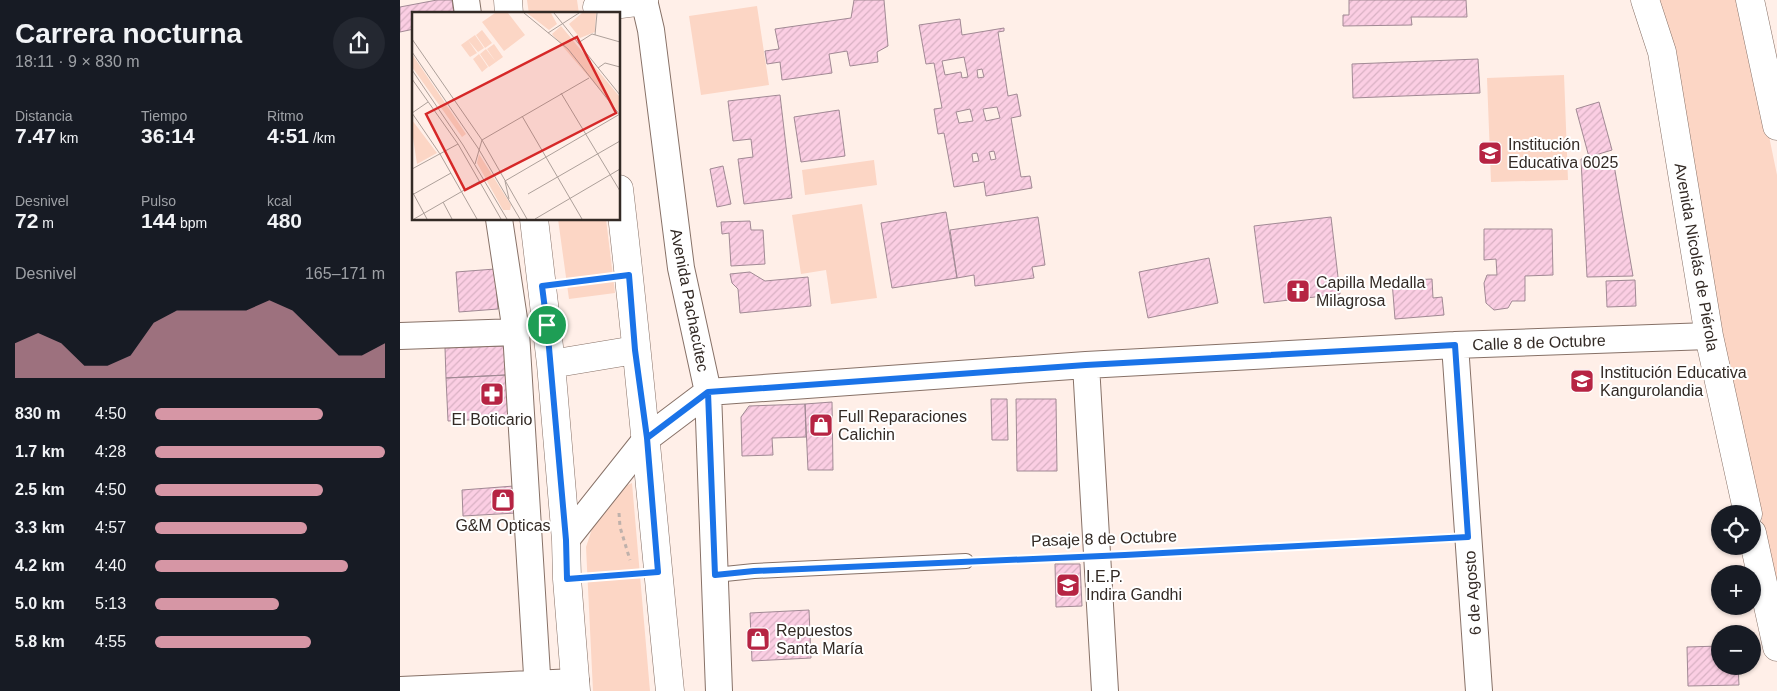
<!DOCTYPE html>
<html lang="es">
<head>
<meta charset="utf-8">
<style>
  body { margin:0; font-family:Arial,sans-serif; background:#242831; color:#f1f3f6; height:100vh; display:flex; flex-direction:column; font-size:19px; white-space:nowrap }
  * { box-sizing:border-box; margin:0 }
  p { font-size:16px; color:#9ea1a6 }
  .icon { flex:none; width:28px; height:28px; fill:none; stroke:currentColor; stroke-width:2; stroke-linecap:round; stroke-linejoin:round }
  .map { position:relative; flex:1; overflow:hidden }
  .details { display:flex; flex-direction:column; background:#171b24; width:400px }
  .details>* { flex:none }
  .controls { position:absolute; left:1311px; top:505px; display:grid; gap:10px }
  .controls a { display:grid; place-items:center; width:50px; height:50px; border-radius:50%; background:#171b24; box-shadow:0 1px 4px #0004; font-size:25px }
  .pin { position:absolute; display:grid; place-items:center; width:42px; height:42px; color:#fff; margin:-21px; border:2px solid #fff; border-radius:50%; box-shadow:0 1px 5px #0007 }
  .round { display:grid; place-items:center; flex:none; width:52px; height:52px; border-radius:26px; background:#242831 }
  .overview { display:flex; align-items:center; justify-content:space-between; height:85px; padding:0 15px }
  h1 { font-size:28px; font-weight:800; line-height:38px }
  .metrics { display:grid; grid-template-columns:repeat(3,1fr); gap:8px; height:85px; padding:5px 15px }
  .metrics div { display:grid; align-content:center }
  .metrics b { font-size:21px; font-weight:800 }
  .metrics small { font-size:14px; font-weight:400 }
  .metrics p { font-size:14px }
  .chart { height:140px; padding:10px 15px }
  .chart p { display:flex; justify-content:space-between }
  .chart svg { width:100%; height:90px; margin-top:5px; fill:#d696a5; opacity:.7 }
  ul { padding:0 15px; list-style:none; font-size:16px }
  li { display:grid; grid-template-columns:80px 60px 1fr; align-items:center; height:38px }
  li i { height:12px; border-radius:6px; background:#d696a5 }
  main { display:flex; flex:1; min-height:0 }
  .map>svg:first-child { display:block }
  .green { fill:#fcd6c5 }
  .building { fill:url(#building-hatch); stroke:#a18994; fill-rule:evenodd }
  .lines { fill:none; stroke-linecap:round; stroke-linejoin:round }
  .service-casing { stroke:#877167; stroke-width:16 }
  .minor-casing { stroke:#877167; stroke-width:28 }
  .secondary-casing { stroke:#877167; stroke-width:29 }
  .primary-casing { stroke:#877167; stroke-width:29 }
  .path { stroke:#bfb1ab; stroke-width:3; stroke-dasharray:4 4; stroke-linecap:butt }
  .service { stroke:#fff; stroke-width:14 }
  .minor { stroke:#fff; stroke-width:26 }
  .secondary { stroke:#fff; stroke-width:28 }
  .primary { stroke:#fff; stroke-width:28 }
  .route-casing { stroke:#fff; stroke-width:10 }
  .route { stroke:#1a73e8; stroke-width:6 }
  .labels { text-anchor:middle; stroke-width:4; stroke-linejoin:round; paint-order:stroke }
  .poi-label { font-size:16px; fill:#332a25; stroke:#fff; text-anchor:start }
  .street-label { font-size:16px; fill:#332a25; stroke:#fff }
  .inset-road { fill:none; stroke:#ada09a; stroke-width:1 }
  .view { fill:#d62828; fill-opacity:0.15; stroke:#d62828; stroke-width:2.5 }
  .inset-edge { fill:none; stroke:#332a25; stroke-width:2.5 }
</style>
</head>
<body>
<main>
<section class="details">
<div class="overview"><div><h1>Carrera nocturna</h1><p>18:11 · 9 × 830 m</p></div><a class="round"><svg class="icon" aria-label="share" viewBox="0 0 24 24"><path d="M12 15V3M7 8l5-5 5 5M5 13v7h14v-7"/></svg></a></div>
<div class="metrics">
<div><p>Distancia</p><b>7.47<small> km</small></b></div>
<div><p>Tiempo</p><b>36:14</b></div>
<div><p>Ritmo</p><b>4:51<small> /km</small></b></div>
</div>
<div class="metrics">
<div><p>Desnivel</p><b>72<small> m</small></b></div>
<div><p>Pulso</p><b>144<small> bpm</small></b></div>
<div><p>kcal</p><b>480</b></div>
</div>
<div class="chart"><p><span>Desnivel</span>165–171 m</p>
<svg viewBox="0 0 160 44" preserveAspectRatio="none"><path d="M0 44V27L10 22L20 27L30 38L40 38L50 33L60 17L70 11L80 11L90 11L100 11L110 6L120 11L130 22L140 33L150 33L160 27V44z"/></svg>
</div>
<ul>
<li><b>830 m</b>4:50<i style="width:73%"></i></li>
<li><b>1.7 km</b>4:28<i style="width:100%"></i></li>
<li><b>2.5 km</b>4:50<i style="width:73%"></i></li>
<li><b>3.3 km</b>4:57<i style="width:66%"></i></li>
<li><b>4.2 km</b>4:40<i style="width:84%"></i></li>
<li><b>5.0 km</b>5:13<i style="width:54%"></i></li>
<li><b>5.8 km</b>4:55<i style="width:68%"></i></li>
</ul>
</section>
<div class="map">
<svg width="1377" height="691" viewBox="0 0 1377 691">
  <defs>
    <pattern id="building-hatch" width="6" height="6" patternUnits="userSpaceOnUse" patternTransform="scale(1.25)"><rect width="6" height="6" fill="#fbcee3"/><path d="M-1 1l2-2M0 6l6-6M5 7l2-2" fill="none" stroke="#d8b1c3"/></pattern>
  </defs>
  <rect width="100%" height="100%" fill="#ffefe8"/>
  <path class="green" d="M127 0H177L179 14H129Z
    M1256 0H1341L1377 175V591L1326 357Z
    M357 6 369 85 301 95 289 16Z
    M1164 75 1168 180 1091 182 1087 78Z
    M474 160 477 185 405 195 402 170Z
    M462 204 477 298 431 304 426 270 401 274 392 215Z
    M158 219H206L215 293 169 299Z
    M232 483 250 691H193L186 547 193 526 221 488Z"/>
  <path class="building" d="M37 0H52L54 14H14V29L0 32V7Z
    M454 0H484L488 46 477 52 478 62 450 66 447 51 429 54 432 73 382 80 380 62 367 64 365 51 379 49 375 29 451 18Z
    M949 0H1066L1067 17H1011L1012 25 943 26V15H949Z
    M560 19 562 35 604 28V31L598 32 608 96 617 94 621 116 611 118 621 177 630 176 632 188 586 196 584 182 554 187 544 133 538 134 534 109 542 108 534 63 526 64 519 25ZM564 57 568 77 562 78 561 72 545 75 542 61ZM582 69 584 77 578 78 577 70ZM597 107 600 118 586 121 583 109ZM570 109 573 121 559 123 556 112ZM594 151 596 159 591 160 589 152ZM577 153 579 161 573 162 572 154Z
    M1078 59 1080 93 953 98 952 64Z
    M380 95 392 198 344 204 338 159 353 157 351 139 333 141 328 101Z
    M1199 102 1212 150 1189 157 1176 109Z
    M439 110 445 156 401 162 394 117Z
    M1181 159H1213L1233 276 1187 277Z
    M323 166 331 204 317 207 310 169Z
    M546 212 557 278 492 288 481 223Z
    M638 217 645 265 632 267 634 278 575 286 574 275 557 278 550 230Z
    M931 217 940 294 864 303 854 226Z
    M350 221 351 230H363L365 264 331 266 329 233 322 234 321 222Z
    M1084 229H1152L1153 275 1125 276V301H1112L1108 308 1094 310 1086 303 1084 283 1087 275H1097L1096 259 1084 260Z
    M809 258 818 303 748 318 739 272Z
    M95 269 98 309 59 312 56 272Z
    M350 272 365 281 408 277 411 306 340 313 338 289 332 283 330 274Z
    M1032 279 1033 298 1042 297 1044 315 995 319 992 281Z
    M1235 280 1236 306 1207 307 1206 281Z
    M104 346 106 375 46 378 45 348Z
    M106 375 108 418 48 421 46 378Z
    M591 399H607L608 440H592Z
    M616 399H656L657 471H617Z
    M432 402 433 470H408L405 404Z
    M405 404 406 437 372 438 373 455 342 456 341 417 349 406Z
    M114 486 116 513 63 516 62 490Z
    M655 564H680L682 606 656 607Z
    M409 610 411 658 352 661 350 613Z
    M1320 646V666H1338L1339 685 1288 686 1287 647Z"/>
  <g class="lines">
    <g class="service-casing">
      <path id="service" d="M315 575 354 571 566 561"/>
    </g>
    <g class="minor-casing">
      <path id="minor" d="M66 0 68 14
        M244 0 251 30 281 268 308 392 319 691
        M99 219 116 332 138 691
        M0 336 116 332
        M1055 345 1079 691
        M686 365 705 691
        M166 540 247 438 308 392 686 365 1055 345 1309 336
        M0 690 176 682"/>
    </g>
    <g class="secondary-casing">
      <path id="secondary" d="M1245 0 1262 52 1309 336 1348 514
        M1350 0 1377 126
        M1352 533 1377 647"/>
    </g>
    <g class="primary-casing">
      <path id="primary" d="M108 0 109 14
        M197 7 244 1
        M219 189C239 356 253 524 270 691
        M134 219 151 364 166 540 167 579 176 691
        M151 364 235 350"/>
    </g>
    <path class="path" d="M165 283 204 278
      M219 513 220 527 230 560
      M722 555 1045 538
      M582 561 673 556
      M192 577 233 573"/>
    <use href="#service" class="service"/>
    <use href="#minor" class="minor"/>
    <use href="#secondary" class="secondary"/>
    <use href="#primary" class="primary"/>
  </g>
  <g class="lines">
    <g class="route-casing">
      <path id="route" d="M147 325 166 540 167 579 258 572 247 438 308 392 686 365 1055 345 1068 537 725 555 354 571 315 575 308 392 247 438 235 350 229 275 142 286 147 325"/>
    </g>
    <use href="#route" class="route"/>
  </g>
  <defs>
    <g id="school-square" transform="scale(1.25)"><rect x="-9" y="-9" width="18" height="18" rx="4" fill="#b62443" stroke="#fff"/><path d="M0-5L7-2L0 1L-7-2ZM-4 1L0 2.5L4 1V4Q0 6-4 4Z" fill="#fff"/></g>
    <g id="church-square" transform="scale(1.25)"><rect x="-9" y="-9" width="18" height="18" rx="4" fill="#b62443" stroke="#fff"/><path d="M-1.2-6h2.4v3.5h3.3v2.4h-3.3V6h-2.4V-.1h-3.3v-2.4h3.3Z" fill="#fff"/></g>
    <g id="pharmacy-square" transform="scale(1.25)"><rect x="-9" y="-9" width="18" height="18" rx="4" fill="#b62443" stroke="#fff"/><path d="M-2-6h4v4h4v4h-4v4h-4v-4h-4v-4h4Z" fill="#fff"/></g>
    <g id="shop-square" transform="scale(1.25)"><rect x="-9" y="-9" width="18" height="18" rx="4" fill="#b62443" stroke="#fff"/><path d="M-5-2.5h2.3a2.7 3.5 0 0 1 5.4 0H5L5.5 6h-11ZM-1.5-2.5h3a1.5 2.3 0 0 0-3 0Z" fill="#fff"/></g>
  </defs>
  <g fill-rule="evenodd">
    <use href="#school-square" x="1090" y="153"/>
    <use href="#church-square" x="898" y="291"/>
    <use href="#school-square" x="1182" y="381"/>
    <use href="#pharmacy-square" x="92" y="394"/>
    <use href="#shop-square" x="421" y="425"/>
    <use href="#shop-square" x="103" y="500"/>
    <use href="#school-square" x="668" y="585"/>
    <use href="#shop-square" x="358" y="639"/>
  </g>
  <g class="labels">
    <g class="poi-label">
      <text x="1108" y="150">Institución<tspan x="1108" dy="18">Educativa 6025</tspan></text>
      <text x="916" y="288">Capilla Medalla<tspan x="916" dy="18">Milagrosa</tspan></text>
      <text x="1200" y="378">Institución Educativa<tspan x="1200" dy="18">Kangurolandia</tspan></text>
      <text x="438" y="422">Full Reparaciones<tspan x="438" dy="18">Calichin</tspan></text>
      <text x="92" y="425" text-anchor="middle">El Boticario</text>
      <text x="103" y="531" text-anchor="middle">G&amp;M Opticas</text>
      <text x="686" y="582">I.E.P.<tspan x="686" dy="18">Indira Gandhi</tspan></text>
      <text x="376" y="636">Repuestos<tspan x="376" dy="18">Santa María</tspan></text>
    </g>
    <g class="street-label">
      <text transform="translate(1297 257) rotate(80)" y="6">Avenida Nicolás de Piérola</text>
      <text transform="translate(290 300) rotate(79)" y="6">Avenida Pachacútec</text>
      <text transform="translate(1139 342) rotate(-2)" y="6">Calle 8 de Octubre</text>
      <text transform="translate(704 538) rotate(-2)" y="6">Pasaje 8 de Octubre</text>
      <text transform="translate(1072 593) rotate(-94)" y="6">6 de Agosto</text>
    </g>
  </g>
  <g transform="translate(12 12)">
    <rect width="208" height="208" fill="#ffefe8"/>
    <path d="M83 1H96L113 23 92 39 70 10ZM115 1H139L145 12 137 18ZM170 1H184L183 20 168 26 157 12ZM149 14 207 84V100L140 22ZM70 18 80 31 73 36 64 23ZM63 23 72 36 66 40 56 28ZM56 28 65 41 58 45 49 33ZM82 32 91 45 84 50 75 37ZM74 37 84 50 77 55 68 42ZM0 42 54 122 50 125 0 55ZM67 42 76 55 70 60 61 47ZM0 108 25 141 5 152 0 119ZM67 142 99 193 98 198H91L65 151Z" fill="#fcd6c5"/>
    <path class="inset-road" d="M112 1 156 37 208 103M142 1 208 83M136 21 167 1M183 23 185 1M0 27 70 128 115 207M166 31 180 22 208 30M0 40 66 136 108 207M186 56 193 51 208 55M0 58 51 133 95 207M0 67 46 132 89 207M149 81 208 179M0 101 28 142 65 207M0 101 16 90M110 104 170 207M63 152 70 128 177 66M0 157 46 132M1 181 15 207M116 182 208 129M0 183 39 161M97 187 93 169 208 102M31 190 40 207M2 207 68 169M123 207 208 157"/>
    <path class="view" d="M165 25 204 101 53 178 14 102Z"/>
    <rect width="208" height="208" class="inset-edge"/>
  </g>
</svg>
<div class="controls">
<a><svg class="icon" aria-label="locate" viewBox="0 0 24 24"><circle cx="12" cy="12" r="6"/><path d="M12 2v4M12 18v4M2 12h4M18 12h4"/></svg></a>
<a>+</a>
<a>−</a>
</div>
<div class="pin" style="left:147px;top:325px;background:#1e9e55"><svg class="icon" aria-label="arrive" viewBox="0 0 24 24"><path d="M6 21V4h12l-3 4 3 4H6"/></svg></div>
</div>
</main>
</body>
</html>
